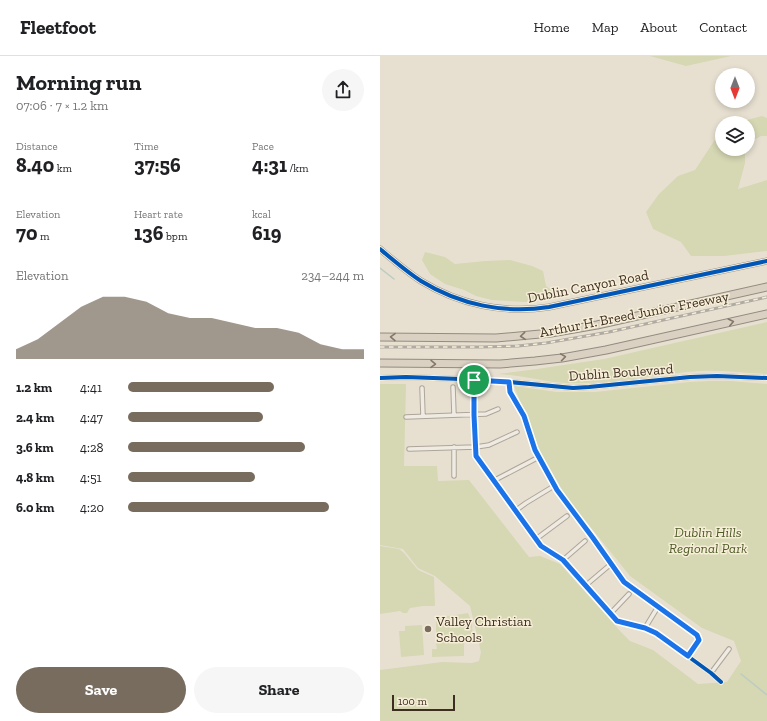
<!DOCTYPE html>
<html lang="en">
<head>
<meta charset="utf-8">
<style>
  body { margin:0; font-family:"Zilla Slab",serif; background:#f6f6f6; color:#202124; height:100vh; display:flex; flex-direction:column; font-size:15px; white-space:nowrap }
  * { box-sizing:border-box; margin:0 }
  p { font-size:13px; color:#757577 }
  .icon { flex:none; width:22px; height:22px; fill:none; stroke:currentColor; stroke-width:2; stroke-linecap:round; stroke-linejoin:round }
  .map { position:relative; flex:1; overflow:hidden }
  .side { display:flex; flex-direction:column; background:#fff; width:380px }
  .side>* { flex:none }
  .needle { width:26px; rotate:180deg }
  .tools { position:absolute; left:335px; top:12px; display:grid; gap:8px }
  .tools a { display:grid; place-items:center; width:40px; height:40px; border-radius:50%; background:#fff; box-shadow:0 2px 6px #0003; font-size:20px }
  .scale { position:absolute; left:12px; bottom:10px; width:63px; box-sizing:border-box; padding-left:4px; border:2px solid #3d2e20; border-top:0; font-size:11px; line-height:14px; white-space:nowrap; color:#3d2e20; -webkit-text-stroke:3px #f7eed8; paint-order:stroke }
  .pin { position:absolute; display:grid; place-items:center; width:34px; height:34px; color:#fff; margin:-17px; border:2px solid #fff; border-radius:50%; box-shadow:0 1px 4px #0007 }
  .round { display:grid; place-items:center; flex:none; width:42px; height:42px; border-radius:21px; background:#f6f6f6 }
  .head { display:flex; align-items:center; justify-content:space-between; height:68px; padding:0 16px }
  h1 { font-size:22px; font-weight:800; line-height:30px }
  .stats { display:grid; grid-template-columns:repeat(3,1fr); gap:6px; height:68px; padding:4px 16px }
  .stats div { display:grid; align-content:center }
  .stats b { font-size:20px; font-weight:800 }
  .stats small { font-size:11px; font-weight:400 }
  .stats p { font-size:11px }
  .chart { height:112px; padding:8px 16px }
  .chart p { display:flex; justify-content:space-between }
  .chart svg { width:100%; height:72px; margin-top:4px; fill:#786c5e; opacity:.7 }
  .primary-button { display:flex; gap:8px; margin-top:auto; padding:8px 16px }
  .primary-button a { flex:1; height:46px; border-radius:24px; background:#786c5e; color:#fff; font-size:16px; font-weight:800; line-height:46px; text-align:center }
  .primary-button a+a { background:#f6f6f6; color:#202124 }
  ul { padding:0 16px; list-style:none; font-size:13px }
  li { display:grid; grid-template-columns:64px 48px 1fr; align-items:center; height:30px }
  li i { height:10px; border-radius:5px; background:#786c5e }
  header { display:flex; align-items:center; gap:24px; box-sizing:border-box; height:56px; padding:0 20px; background:#fff; border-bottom:1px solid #e0e0e0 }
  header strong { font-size:19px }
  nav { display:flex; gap:22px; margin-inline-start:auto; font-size:14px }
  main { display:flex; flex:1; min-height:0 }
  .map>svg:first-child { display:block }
  .green { fill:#d6d7b3 }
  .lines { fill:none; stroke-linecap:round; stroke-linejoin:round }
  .stream { stroke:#bcccc2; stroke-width:1.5 }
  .minor-casing { stroke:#ada599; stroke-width:5.5 }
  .tertiary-casing { stroke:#ada599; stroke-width:6 }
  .secondary-casing { stroke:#9c958a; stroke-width:7 }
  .motorway-casing { stroke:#928b80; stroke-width:9 }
  .minor { stroke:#efebe3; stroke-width:3.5 }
  .tertiary { stroke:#efebe3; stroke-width:4.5 }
  .secondary { stroke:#efebe3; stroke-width:5 }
  .motorway { stroke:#dad1c2; stroke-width:7 }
  .rail-casing { stroke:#afaaa2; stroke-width:3 }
  .rail { stroke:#f7eed8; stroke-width:1.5; stroke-dasharray:4.5; stroke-linecap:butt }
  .cycleway-casing { stroke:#f7eed8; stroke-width:6 }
  .cycleway { stroke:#0057b8; stroke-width:4 }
  .oneway { stroke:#847769 }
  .route-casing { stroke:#fff; stroke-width:8 }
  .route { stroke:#1a73e8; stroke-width:5 }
  .poi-dot { fill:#786c5e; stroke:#f7eed8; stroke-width:1.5 }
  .labels { text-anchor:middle; stroke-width:3; stroke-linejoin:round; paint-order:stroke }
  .street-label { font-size:14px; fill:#3d2e20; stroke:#f7eed8 }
  .park-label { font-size:14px; font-style:italic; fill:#4d5a26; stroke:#f7eed8 }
  .poi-label { font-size:14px; fill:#3d2e20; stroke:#f7eed8; text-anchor:start }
</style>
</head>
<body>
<header>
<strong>Fleetfoot</strong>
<nav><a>Home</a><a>Map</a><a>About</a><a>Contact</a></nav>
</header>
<main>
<section class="side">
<div class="head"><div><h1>Morning run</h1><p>07:06 · 7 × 1.2 km</p></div><a class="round"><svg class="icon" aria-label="share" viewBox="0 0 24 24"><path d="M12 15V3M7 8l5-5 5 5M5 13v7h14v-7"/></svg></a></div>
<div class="stats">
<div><p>Distance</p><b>8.40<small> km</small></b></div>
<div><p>Time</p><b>37:56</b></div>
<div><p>Pace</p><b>4:31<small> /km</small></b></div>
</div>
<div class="stats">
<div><p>Elevation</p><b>70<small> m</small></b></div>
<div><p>Heart rate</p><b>136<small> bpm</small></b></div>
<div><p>kcal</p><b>619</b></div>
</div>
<div class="chart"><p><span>Elevation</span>234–244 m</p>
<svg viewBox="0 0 160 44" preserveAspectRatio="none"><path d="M0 44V38L10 32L20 22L30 12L40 6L50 6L60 9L70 16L80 19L90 19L100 22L110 25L120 25L130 28L140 35L150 38L160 38V44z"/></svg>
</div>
<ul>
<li><b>1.2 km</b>4:41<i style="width:62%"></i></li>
<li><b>2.4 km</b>4:47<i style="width:57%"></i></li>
<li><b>3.6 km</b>4:28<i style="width:75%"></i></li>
<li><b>4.8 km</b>4:51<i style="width:54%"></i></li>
<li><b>6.0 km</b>4:20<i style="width:85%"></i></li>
</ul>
<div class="primary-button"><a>Save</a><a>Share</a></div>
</section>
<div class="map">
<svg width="387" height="665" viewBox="0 0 387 665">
  <rect width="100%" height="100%" fill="#e7e0d1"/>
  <path class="green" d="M270 0H351L306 10Z
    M382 60 387 62V80H381L368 87V67H356Z
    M342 73V93H365V107L358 133 387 124V195L344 200H311L301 186 273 173 266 156 279 138 298 120 315 114Z
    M45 196 65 201 75 208 105 205 130 204 152 210 163 215 166 230 180 240 165 241 146 246 112 244 96 240 84 234 65 228 50 218 42 204Z
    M387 266V318C365 317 343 314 320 315 276 318 232 329 187 327 164 326 141 319 118 318L157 313 224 303Z
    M330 325H350L387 328V665H0V614L62 606 92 607 99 605 101 596 90 550 55 520 38 512 23 493 0 489V328H26L24 410H57L58 425 89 424 149 501 160 500 180 508 241 576 250 585 273 594 318 628 347 626 361 605 354 585 322 572 250 520 187 442 161 397 134 330 177 336H215L310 326Z
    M0 490 19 493 24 497 37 513 40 515 54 521 55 550H43L30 552 27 557H23L20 555 0 558Z
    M88 557 92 567 93 583 56 585V562Z
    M42 569 44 599 21 601 19 575H25V570Z
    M84 584V600L52 601V593H57L56 588 59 585Z"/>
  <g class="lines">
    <path class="stream" d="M0 212 14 223
      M361 618 387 639"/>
    <g class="minor-casing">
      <path id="minor" d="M94 324V359L96 400 161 490 183 504 237 565 265 572 276 577 331 617 341 626
        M129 326 130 336 133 341 144 360 155 394 177 434 213 482 244 526 317 579 319 584 308 600
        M73 331 74 359
        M42 332 43 360
        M26 361 106 358 118 353
        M74 391V420
        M29 393 96 391 109 389 137 376
        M113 425 159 401
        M135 455 146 447 174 430
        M156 483 187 460
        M183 504 205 485
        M205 530 231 508
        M230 558 249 538
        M265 572 276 554
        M331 617 349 593"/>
    </g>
    <g class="tertiary-casing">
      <path id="tertiary" d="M0 322 26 321 108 324 193 332 209 331 310 321 337 320 387 322"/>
    </g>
    <g class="secondary-casing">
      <path id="secondary" d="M0 193C13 204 27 216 41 225 80 249 125 258 169 251L387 205"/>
    </g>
    <g class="motorway-casing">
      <path id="motorway" d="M0 281 116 282 171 277 217 269 387 231
        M0 307 120 308 155 305 182 302 226 294 387 258"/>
    </g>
    <use href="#minor" class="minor"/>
    <use href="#tertiary" class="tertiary"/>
    <use href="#secondary" class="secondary"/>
    <use href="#motorway" class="motorway"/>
    <g class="rail-casing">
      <path id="rail" d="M0 291H101L138 290 166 287 229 276 387 241"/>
    </g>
    <use href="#rail" class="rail"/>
    <g class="cycleway-casing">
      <path id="cycleway" d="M0 193C13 204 27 216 41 225 80 249 125 258 169 251L387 205
        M0 322 26 321 108 324 193 332 209 331 310 321 337 320 387 322
        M94 324V359L96 400 161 490 183 504 237 565 265 572 276 577 331 617 341 626"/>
    </g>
    <use href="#cycleway" class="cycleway"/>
  </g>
  <defs><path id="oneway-chevron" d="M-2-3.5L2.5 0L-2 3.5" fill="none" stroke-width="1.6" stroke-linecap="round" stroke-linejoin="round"/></defs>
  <g class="oneway">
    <use href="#oneway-chevron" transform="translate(351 266) rotate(-13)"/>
    <use href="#oneway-chevron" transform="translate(143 280) rotate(175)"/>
    <use href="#oneway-chevron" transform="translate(13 281) rotate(-179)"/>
    <use href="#oneway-chevron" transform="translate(183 301) rotate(-8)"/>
    <use href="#oneway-chevron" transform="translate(53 308) rotate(1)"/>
  </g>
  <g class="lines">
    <g class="route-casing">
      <path id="route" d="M94 324 129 326 130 336 144 360 155 394 177 434 213 482 244 526 317 579 319 584 308 600 276 577 265 572 237 565 183 504 161 490 96 400 94 359Z"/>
    </g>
    <use href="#route" class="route"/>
  </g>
  <circle class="poi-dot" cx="48" cy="573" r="4"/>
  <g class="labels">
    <g class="street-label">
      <text transform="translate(208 230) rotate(-11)" y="5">Dublin Canyon Road</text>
      <text transform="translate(254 258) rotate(-11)" y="5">Arthur H. Breed Junior Freeway</text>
      <text transform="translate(241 316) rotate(-4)" y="5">Dublin Boulevard</text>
    </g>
    <g class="park-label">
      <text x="328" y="481">Dublin Hills<tspan x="328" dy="16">Regional Park</tspan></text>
    </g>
    <g class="poi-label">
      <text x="56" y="570">Valley Christian<tspan x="56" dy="16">Schools</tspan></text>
    </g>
  </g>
</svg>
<div class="tools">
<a><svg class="needle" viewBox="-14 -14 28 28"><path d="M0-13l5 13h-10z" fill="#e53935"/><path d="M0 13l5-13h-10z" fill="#757577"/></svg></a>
<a><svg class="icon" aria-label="layers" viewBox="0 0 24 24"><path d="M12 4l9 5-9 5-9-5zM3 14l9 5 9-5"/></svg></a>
</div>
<div class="scale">100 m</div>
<div class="pin" style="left:94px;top:324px;background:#1e9e55"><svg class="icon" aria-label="arrive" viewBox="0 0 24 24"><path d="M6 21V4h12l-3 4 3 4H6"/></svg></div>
</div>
</main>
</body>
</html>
